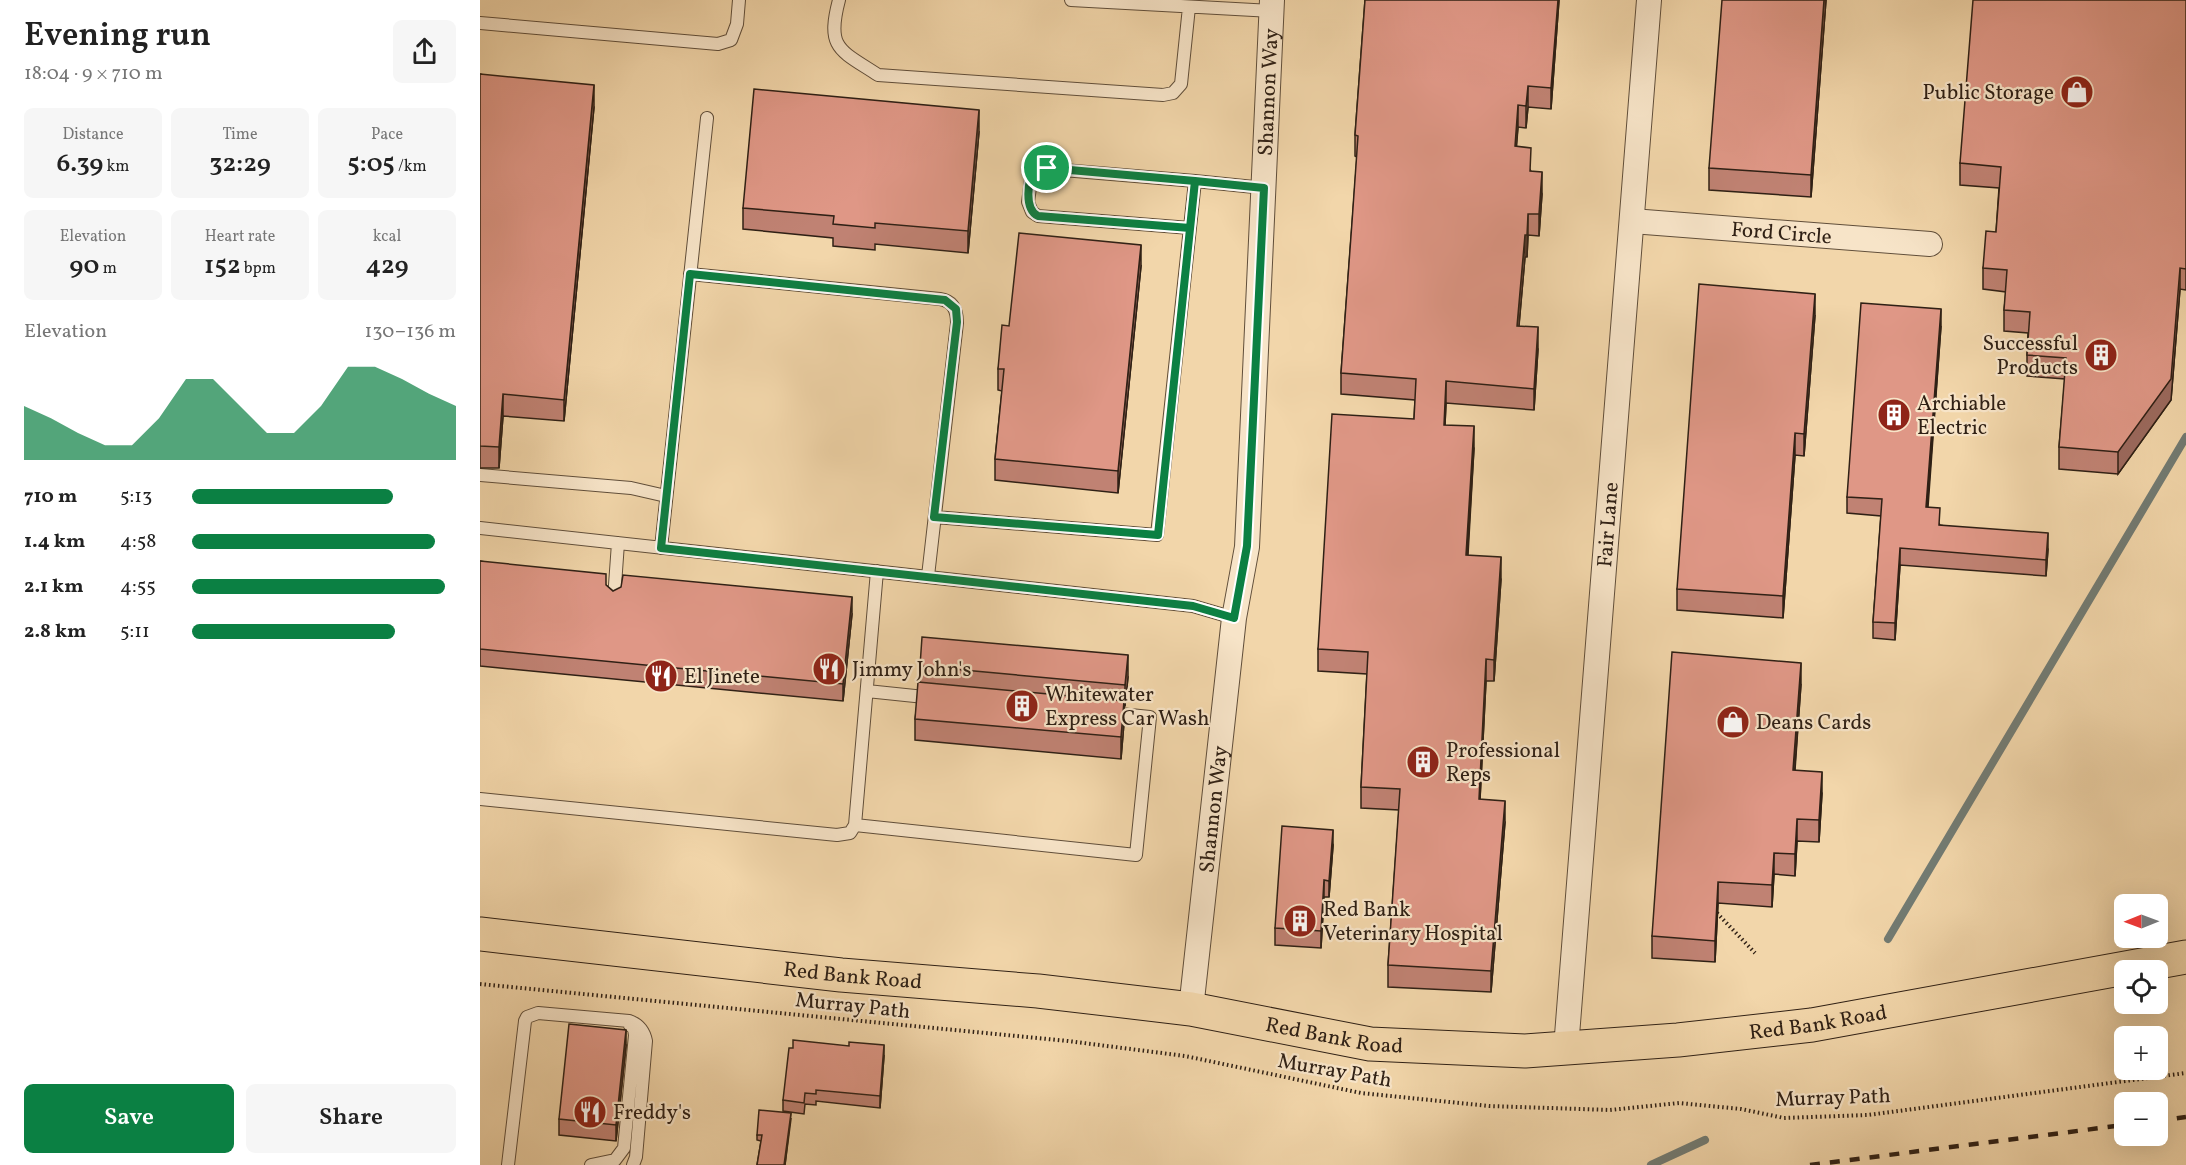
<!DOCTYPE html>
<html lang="en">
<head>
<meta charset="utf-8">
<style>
  body { margin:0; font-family:Vollkorn,serif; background:#f6f6f6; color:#222; height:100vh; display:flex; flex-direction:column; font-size:22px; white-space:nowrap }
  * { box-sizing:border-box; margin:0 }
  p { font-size:20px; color:#767676 }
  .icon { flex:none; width:33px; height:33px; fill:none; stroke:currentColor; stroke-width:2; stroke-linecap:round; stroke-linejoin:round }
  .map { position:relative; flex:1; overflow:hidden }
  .panel { display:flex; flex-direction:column; background:#fff; width:480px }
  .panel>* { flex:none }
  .needle { width:39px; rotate:269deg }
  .controls { position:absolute; left:1634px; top:894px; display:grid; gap:12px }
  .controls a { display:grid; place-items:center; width:54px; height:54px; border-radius:9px; background:#fff; box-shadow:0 6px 24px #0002; font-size:30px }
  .pin { position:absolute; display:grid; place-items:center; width:51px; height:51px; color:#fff; margin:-26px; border:3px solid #fff; border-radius:50%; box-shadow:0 2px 6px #0007 }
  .round { display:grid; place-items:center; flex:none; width:63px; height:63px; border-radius:9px; background:#f6f6f6 }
  .headline { display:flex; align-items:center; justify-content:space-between; height:102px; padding:0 24px }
  h1 { font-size:33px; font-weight:600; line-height:45px }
  .metrics { display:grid; grid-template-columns:repeat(3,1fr); gap:9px; height:102px; padding:6px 24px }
  .metrics div { display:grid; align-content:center; border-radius:9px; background:#f6f6f6; text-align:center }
  .metrics b { font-size:26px; font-weight:600 }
  .metrics small { font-size:16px; font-weight:400 }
  .metrics p { font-size:16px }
  .chart { height:168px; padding:12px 24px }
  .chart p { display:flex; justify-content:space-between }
  .chart svg { width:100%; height:108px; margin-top:6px; fill:#0b8043; opacity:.7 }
  .action { display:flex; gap:12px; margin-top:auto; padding:12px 24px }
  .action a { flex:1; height:69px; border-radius:9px; background:#0b8043; color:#fff; font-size:24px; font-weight:600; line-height:69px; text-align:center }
  .action a+a { background:#f6f6f6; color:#222 }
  ul { padding:0 24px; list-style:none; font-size:20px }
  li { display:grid; grid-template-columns:96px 72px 1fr; align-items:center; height:45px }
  li i { height:15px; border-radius:8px; background:#0b8043 }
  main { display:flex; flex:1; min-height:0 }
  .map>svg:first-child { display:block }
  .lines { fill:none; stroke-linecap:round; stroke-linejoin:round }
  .stream { stroke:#727b73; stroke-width:8 }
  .lane-casing { stroke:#604e3a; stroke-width:14 }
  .street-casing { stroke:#604e3a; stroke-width:26 }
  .highway-casing { stroke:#2f2015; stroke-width:35 }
  .path { stroke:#2f2015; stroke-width:4; stroke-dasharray:1.5 3; stroke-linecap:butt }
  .lane { stroke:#f7e4c8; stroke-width:12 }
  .street { stroke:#f7e4c8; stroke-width:24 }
  .highway { stroke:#f2d6aa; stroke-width:33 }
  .rail { stroke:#2f2015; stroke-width:4.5; stroke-dasharray:10 10; stroke-linecap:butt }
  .wall { fill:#c08273; stroke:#2f2015; stroke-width:1.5 }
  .shaded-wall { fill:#9c6a5e; stroke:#2f2015; stroke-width:1.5 }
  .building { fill:#df9786; stroke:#2f2015; stroke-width:1.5 }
  .route-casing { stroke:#fff; stroke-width:12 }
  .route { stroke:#0b8043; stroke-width:8 }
  .labels { text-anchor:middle; stroke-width:4.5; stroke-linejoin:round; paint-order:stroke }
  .street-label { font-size:21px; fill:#2f2015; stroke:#f7e4c8 }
  .poi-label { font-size:21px; fill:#2f2015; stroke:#f7e4c8; text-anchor:start }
</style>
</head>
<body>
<main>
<section class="panel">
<div class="headline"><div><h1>Evening run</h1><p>18:04 · 9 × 710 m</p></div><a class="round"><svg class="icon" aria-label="share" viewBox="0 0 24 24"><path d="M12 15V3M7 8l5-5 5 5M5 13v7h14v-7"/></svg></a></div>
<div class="metrics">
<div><p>Distance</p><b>6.39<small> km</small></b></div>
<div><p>Time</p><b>32:29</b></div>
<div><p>Pace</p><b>5:05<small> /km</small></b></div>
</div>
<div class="metrics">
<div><p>Elevation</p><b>90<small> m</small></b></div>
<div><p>Heart rate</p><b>152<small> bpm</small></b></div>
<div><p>kcal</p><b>429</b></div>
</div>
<div class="chart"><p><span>Elevation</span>130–136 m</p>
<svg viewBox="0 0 160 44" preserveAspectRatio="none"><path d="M0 44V22L10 27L20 33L30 38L40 38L50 27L60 11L70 11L80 22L90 33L100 33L110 22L120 6L130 6L140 11L150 17L160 22V44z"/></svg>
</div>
<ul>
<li><b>710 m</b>5:13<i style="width:76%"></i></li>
<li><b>1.4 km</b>4:58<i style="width:92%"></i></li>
<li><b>2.1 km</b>4:55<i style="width:96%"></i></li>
<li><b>2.8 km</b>5:11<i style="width:77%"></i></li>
</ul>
<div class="action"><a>Save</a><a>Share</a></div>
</section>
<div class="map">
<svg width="1706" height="1165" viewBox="0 0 1706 1165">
  <rect width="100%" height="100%" fill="#f2d6aa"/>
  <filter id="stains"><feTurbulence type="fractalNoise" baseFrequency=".00333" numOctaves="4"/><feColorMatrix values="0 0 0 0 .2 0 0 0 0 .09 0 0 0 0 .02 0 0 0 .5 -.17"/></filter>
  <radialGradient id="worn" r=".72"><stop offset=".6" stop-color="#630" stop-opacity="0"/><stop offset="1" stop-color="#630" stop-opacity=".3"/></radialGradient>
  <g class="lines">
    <path class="stream" d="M1408 939 1706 437
      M1171 1165 1225 1140"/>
    <g class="lane-casing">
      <path id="lane" d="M359 0C346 49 360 50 398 75L683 95 693 93 701 84 709 7
        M591 0 792 11
        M0 23 238 44 251 40 257 24 259 0
        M710 228 558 216 552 212 548 202 552 173 559 168 715 181
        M210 274 460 299C473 301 477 310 477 323L448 576
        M0 475 151 488 186 496
        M455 517 677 535 715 181 784 188
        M0 528 713 606 754 618
        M181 548 227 118
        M134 599 138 543
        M387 691 454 698
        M0 799 357 835 370 833 375 825 397 571
        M375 825 656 855 670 717 630 713
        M28 1165 45 1021 47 1017 58 1013 149 1021C158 1024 164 1031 166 1041L156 1157 153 1165
        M111 1165 135 1160 144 1148 155 1035 154 1029 149 1024"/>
    </g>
    <g class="street-casing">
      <g id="street">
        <path id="s1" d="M1152 221 1450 244"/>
        <path id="s2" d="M711 1009 754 618 767 547 792 0"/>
        <path id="s3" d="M1086 1048 1169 0"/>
      </g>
    </g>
    <g class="highway-casing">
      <g id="highway">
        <path id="s4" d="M0 934 361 975 558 991 711 1009 890 1044 1045 1051 1198 1040 1332 1025 1706 957"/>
      </g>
    </g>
    <path class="path" d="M1237 913 1275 953
      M0 984 588 1041 705 1056 881 1093 1009 1106 1130 1110 1199 1103 1261 1109 1304 1118 1388 1115 1706 1073"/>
    <use href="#lane" class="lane"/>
    <use href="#street" class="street"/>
    <use href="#highway" class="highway"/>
    <path class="rail" d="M1677 1121 1706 1117
      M1330 1165 1644 1125"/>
  </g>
  <path class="wall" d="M885 0H1079L1071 109 1048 107 1046 128 1038 127 1036 147 1051 171 1062 194 1059 236 1048 235 1047 257H1045L1039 326 1058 349 1054 410 966 403 965 425 994 448 988 555 1021 579 1014 681H1006L1000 799 1025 822 1011 992 908 987V965L919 810 881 808V787L887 674 838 671V649L934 419 935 400 861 394V373L877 157 875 156V135Z
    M1346 0 1331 197 1229 190V168Z
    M1706 0V290L1700 289 1691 400 1638 474 1579 469V447L1585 379 1547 376V355L1548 333 1524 331V310L1526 292 1503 289V268L1516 232 1519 188 1480 185V163Z
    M0 74 114 107 84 421 23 416 19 468H0Z
    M499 132 488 253 395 244V250L353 246V238L263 229V208Z
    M661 266 638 493 515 480V459L522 391 518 390V369L529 326Z
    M1335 315 1324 456 1315 455 1303 618 1197 610V589Z
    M1461 326 1448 507 1460 525 1568 549 1566 576 1420 565 1415 640 1393 638V622L1401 516 1367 513V497Z
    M0 561 126 585 133 591 372 614 363 701 0 666Z
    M440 666 648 677 645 706H644V723L641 759 435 740V719L440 683Z
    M1321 684 1315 770 1342 793 1339 842 1317 841 1315 876 1294 874 1292 907 1238 903 1235 962 1172 958V936Z
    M853 846 849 897H844L841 948 795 945V928Z
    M146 1046 136 1141 79 1135V1119Z
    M404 1056 400 1108 336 1101V1105L325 1104 324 1114 303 1111V1100Z
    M311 1119 305 1165H277L281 1141 277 1140V1135Z"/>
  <path class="shaded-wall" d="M1078 0H1079L1071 109V88Z
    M1344 0H1346L1331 197V175Z
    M114 85V107L84 421V400Z
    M1048 86V107L1046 128V106Z
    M1038 105V127L1035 168V146Z
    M499 110V132L488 253V231Z
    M1062 172V194L1059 236V214Z
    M1048 214V235L1047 257V235Z
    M1045 235V257L1037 347V326Z
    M661 245V266L638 493V471Z
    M1700 268V289L1691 400 1638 474V452Z
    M1335 294V315L1324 456V434Z
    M1461 309V326L1446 524V507Z
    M1058 327V349L1054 410V389Z
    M966 381V403L964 446V425Z
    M23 394V416L19 468V447Z
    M994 426V448L986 577V555Z
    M1315 433V455L1303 618V596Z
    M1568 533V549L1566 576V560Z
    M1420 548V565L1415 640V623Z
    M1021 557V579L1014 681V660Z
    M372 597V614L363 701V684Z
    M648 655V677L645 706V685Z
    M1006 659V681L999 820V799Z
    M1321 663V684L1313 792V770Z
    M644 701V723L641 759V737Z
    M1342 772V793L1339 842V820Z
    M1025 801V822L1011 992V971Z
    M1317 819V841L1315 876V854Z
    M853 830V846L849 897V881Z
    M1294 853V874L1292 907V885Z
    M844 880V897L841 948V931Z
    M1238 882V903L1235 962V941Z
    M146 1030V1046L136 1141V1125Z
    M404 1045V1056L400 1108V1096Z
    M311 1113 305 1165H304Z"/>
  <path class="building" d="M885 0H1078L1071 88 1048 86 1046 106 1038 105 1035 146 1051 148 1050 171 1062 172 1059 214H1048L1047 235H1045L1037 326 1058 327 1054 389 966 381 964 425 994 426 986 555 1021 557 1014 660 1006 659 999 799 1025 801 1011 971 908 965 920 789 881 787 888 652 838 649 852 414 934 419 936 379 861 373 872 222 878 136 875 135Z
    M1242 0H1344L1331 175 1229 168Z
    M1493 0H1706V269L1700 268 1691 379 1638 452 1579 447 1586 358 1547 355 1550 312 1524 310 1527 270 1503 268 1506 231 1516 232 1521 167 1480 163Z
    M0 74 114 85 84 400 23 394 19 447 0 446Z
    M274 89 499 110 488 231 395 223V228L353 224 354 216 263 208Z
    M539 233 661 245 638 471 515 459 524 369H518L522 325 529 326Z
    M1219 284 1335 294 1324 434 1315 433 1303 596 1197 589Z
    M1381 303 1461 309 1446 507 1460 508 1459 525 1568 533 1566 560 1420 548 1415 623 1393 622 1402 499 1367 497Z
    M0 561 126 574V585L133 591 141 587 143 575 372 597 363 684 0 649Z
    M442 637 648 655 645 685 440 666Z
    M1192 652 1321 663 1313 770 1342 772 1339 820 1317 819 1315 854 1294 853 1292 885 1238 882 1235 941 1172 936Z
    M438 682 644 701 641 737 435 719Z
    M802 826 853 830 849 881 844 880 841 931 795 928Z
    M89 1024 146 1030 136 1125 79 1119Z
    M313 1040 369 1046V1042L404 1045 400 1096 336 1090V1094L325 1093 324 1103 303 1100 309 1048H313Z
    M279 1110 311 1113 304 1165H277L282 1135H277Z"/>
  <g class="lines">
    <g class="route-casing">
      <path id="route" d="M567 168 715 181C702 299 690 417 678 535L454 517 477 322 476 309 465 300 210 274 181 548 713 606 754 618 767 546 784 188 715 181 710 228 558 216C544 209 547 179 556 169L567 168"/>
    </g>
    <use href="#route" class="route"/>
  </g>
  <defs>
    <g id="shop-disc" transform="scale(1.725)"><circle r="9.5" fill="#8f2418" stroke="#f7e4c8"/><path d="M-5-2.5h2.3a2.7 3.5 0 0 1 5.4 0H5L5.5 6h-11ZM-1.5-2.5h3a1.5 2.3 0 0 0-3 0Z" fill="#fff"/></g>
    <g id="building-disc" transform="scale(1.725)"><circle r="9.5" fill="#8f2418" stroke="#f7e4c8"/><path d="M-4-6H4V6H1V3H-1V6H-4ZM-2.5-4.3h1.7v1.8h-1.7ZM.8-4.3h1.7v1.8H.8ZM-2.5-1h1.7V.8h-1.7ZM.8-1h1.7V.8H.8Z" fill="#fff"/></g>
    <g id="restaurant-disc" transform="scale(1.725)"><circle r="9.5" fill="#8f2418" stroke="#f7e4c8"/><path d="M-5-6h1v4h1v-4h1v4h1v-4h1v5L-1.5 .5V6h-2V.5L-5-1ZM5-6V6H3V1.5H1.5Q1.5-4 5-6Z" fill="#fff"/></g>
  </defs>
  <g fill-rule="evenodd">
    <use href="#shop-disc" x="1597" y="92"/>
    <use href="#building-disc" x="1621" y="355"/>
    <use href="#building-disc" x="1414" y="415"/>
    <use href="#restaurant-disc" x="349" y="669"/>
    <use href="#restaurant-disc" x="181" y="676"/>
    <use href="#building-disc" x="542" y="706"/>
    <use href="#shop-disc" x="1253" y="722"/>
    <use href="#building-disc" x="943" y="762"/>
    <use href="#building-disc" x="820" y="921"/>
    <use href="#restaurant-disc" x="110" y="1112"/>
  </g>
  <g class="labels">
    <g class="street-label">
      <text dy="7" stroke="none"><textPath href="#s2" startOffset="921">Shannon Way</textPath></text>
      <text dy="7" stroke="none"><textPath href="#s1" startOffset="150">Ford Circle</textPath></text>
      <text dy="7" stroke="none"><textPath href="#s3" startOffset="525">Fair Lane</textPath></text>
      <text dy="7" stroke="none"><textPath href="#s2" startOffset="201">Shannon Way</textPath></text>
      <text dy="7" stroke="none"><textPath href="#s4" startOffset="375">Red Bank Road</textPath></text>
      <text transform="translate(373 1005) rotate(6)" y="7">Murray Path</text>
      <text dy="7" stroke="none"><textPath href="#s4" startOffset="1347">Red Bank Road</textPath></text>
      <text dy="7" stroke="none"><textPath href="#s4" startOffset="861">Red Bank Road</textPath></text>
      <text transform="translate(855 1070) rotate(10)" y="7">Murray Path</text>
      <text transform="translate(1353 1097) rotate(-2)" y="7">Murray Path</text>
    </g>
    <g class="poi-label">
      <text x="1574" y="99" text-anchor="end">Public Storage</text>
      <text x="1598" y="350" text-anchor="end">Successful<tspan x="1598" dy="24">Products</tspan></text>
      <text x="1437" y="410">Archiable<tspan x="1437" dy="24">Electric</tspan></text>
      <text x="372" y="676">Jimmy John's</text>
      <text x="204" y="683">El Jinete</text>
      <text x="565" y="701">Whitewater<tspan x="565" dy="24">Express Car Wash</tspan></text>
      <text x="1276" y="729">Deans Cards</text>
      <text x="966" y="757">Professional<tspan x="966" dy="24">Reps</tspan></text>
      <text x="843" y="916">Red Bank<tspan x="843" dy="24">Veterinary Hospital</tspan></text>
      <text x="133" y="1119">Freddy's</text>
    </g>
  </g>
  <rect width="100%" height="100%" filter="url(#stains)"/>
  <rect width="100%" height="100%" fill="url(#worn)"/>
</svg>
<div class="controls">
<a><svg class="needle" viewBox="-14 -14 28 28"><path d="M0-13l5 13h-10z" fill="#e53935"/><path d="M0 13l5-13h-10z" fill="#767676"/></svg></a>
<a><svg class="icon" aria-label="locate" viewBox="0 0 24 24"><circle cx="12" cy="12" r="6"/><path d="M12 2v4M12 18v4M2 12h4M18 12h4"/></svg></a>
<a>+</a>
<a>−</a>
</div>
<div class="pin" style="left:567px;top:168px;background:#1e9e55"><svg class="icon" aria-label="arrive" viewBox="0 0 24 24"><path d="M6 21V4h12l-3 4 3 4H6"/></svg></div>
</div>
</main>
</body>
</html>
